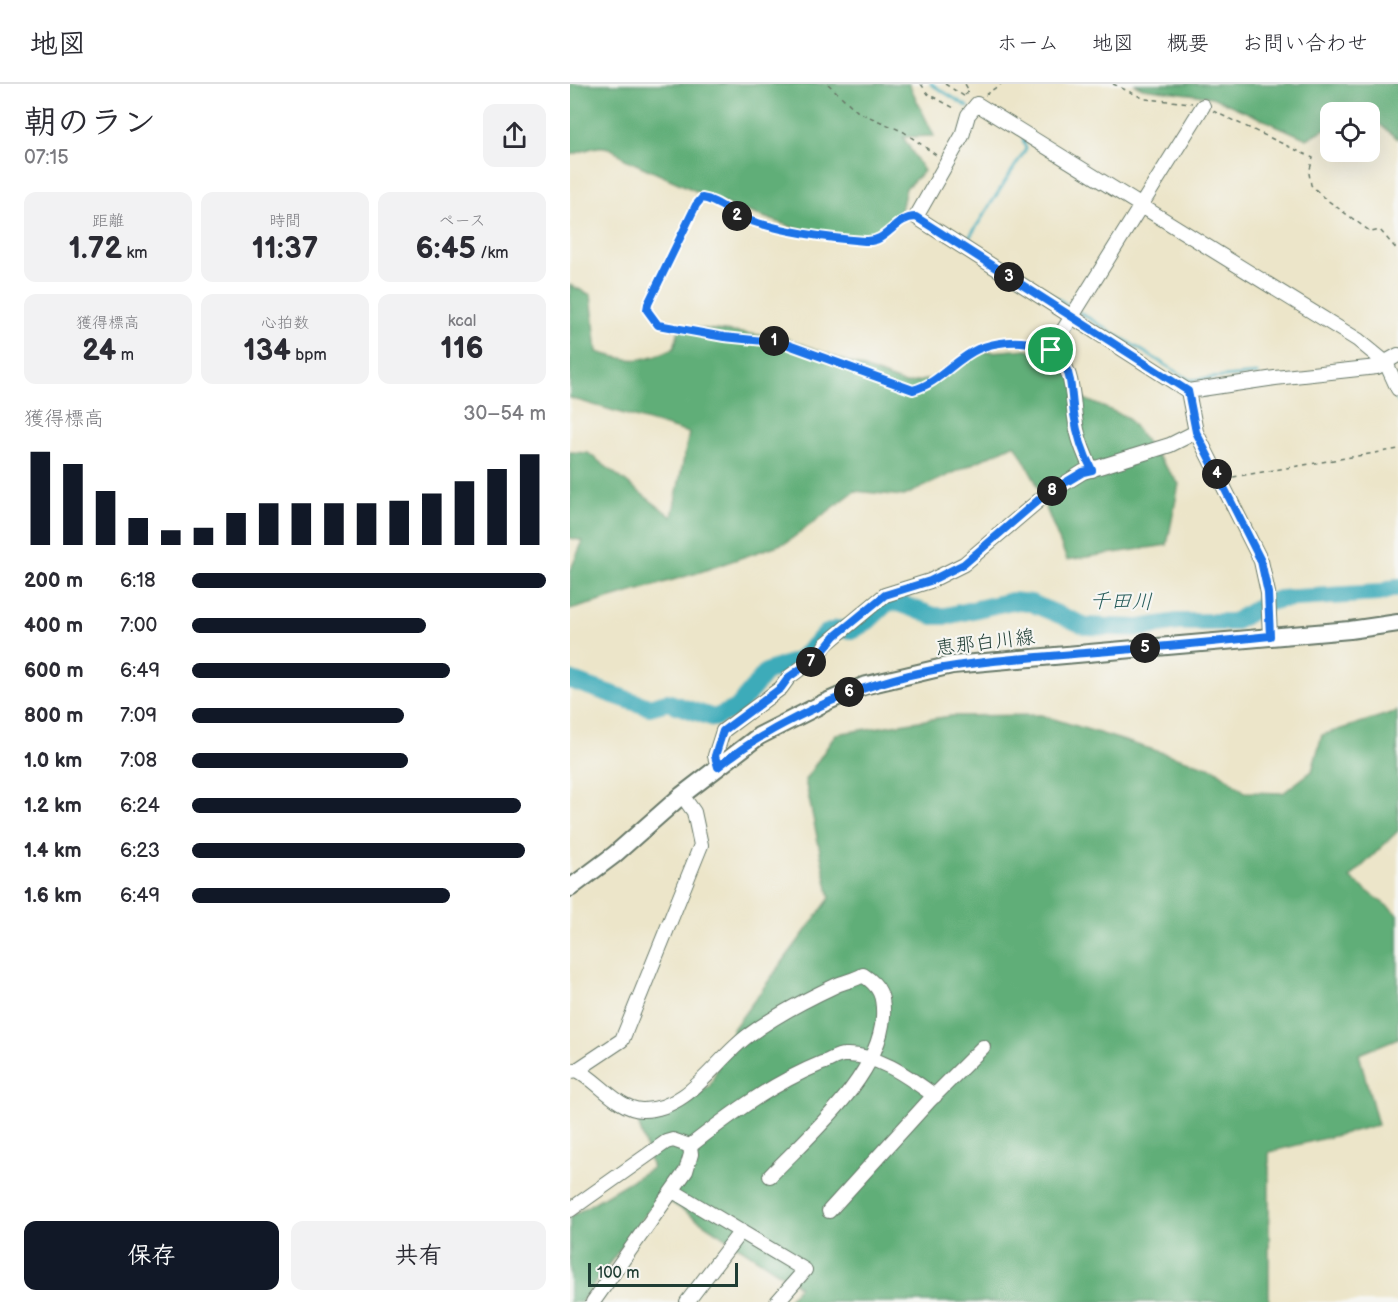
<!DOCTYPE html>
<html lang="ja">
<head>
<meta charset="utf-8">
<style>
  body { margin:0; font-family:"Balsamiq Sans","Klee One",sans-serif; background:#f2f2f3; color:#2b2b33; height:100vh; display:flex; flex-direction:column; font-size:22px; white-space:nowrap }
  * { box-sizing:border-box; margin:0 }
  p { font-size:20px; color:#7c7c81 }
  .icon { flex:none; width:33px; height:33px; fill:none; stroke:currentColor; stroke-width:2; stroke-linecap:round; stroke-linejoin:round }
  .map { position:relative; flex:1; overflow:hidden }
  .drawer { display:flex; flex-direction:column; background:#fff; width:570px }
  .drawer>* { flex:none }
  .controls { position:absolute; left:750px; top:18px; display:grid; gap:12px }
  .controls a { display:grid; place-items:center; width:60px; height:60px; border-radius:12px; background:#fff; box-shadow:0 6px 24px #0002; font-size:30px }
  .scale { position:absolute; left:18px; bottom:15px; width:150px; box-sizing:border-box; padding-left:6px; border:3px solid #1f3d34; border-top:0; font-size:16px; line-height:21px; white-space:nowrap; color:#1f3d34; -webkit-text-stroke:4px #f6f6f2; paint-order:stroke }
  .pin { position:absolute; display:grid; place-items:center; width:51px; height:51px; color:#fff; margin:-26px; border:3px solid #fff; border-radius:50%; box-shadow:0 2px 6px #0007 }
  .km { position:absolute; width:30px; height:30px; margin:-15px; border-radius:50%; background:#222; color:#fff; font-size:16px; line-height:30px; text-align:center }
  .round { display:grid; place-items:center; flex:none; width:63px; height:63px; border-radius:12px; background:#f2f2f3 }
  .head { display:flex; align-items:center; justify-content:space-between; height:102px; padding:0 24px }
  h1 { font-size:33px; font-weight:700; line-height:45px }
  .stats { display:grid; grid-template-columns:repeat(3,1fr); gap:9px; height:102px; padding:6px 24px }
  .stats div { display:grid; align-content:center; border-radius:12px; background:#f2f2f3; text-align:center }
  .stats b { font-size:30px; font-weight:700 }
  .stats small { font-size:16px; font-weight:400 }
  .stats p { font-size:16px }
  .chart { height:168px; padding:12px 24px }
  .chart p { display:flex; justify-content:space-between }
  .chart svg { width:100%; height:108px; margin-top:6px; stroke:#111827; stroke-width:6 }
  .cta { display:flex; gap:12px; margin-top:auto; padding:12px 24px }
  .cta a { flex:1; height:69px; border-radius:12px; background:#111827; color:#fff; font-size:24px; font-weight:700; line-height:69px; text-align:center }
  .cta a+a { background:#f2f2f3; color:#2b2b33 }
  ul { padding:0 24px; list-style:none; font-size:20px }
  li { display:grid; grid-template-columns:96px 72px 1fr; align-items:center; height:45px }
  li i { height:15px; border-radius:8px; background:#111827 }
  header { display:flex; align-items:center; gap:36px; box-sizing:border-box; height:84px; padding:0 30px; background:#fff; border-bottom:2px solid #e1e1e2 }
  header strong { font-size:28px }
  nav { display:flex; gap:33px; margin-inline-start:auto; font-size:21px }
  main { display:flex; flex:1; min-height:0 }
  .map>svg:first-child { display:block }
  .forest { fill:#61ae78; stroke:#407656; stroke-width:1.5 }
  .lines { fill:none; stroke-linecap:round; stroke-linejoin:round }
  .stream { stroke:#3cabb9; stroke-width:3 }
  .river { stroke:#3cabb9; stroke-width:18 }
  .minor-casing { stroke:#677868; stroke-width:16 }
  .major-casing { stroke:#677868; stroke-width:20 }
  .path { stroke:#677868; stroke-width:1.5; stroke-dasharray:4.5 4.5; stroke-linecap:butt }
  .minor { stroke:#fff; stroke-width:14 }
  .major { stroke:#fff; stroke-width:16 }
  .route-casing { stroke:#fff; stroke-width:12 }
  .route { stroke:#1a73e8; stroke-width:8 }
  .labels { text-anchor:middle; stroke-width:4.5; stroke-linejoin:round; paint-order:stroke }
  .street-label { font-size:20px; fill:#1f3d34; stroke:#f6f6f2 }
  .water-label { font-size:21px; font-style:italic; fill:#285e5c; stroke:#f6f6f2 }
</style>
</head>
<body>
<header>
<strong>地図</strong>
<nav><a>ホーム</a><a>地図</a><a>概要</a><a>お問い合わせ</a></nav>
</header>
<main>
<section class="drawer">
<div class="head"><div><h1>朝のラン</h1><p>07:15</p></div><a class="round"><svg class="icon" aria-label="share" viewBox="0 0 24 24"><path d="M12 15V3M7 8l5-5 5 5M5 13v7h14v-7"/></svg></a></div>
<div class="stats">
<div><p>距離</p><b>1.72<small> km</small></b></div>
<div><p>時間</p><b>11:37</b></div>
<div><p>ペース</p><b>6:45<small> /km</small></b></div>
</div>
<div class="stats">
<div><p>獲得標高</p><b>24<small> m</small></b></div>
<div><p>心拍数</p><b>134<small> bpm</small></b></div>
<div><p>kcal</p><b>116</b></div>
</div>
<div class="chart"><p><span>獲得標高</span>30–54 m</p>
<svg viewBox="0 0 160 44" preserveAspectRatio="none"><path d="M5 44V6M15 44V11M25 44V22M35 44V33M45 44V38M55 44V37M65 44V31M75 44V27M85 44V27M95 44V27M105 44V27M115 44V26M125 44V23M135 44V18M145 44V13M155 44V7"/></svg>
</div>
<ul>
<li><b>200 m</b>6:18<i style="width:100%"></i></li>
<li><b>400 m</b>7:00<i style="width:66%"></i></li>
<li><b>600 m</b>6:49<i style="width:73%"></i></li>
<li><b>800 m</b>7:09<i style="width:60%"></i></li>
<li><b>1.0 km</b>7:08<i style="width:61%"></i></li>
<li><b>1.2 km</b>6:24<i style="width:93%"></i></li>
<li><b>1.4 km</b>6:23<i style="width:94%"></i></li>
<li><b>1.6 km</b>6:49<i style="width:73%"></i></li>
</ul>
<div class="cta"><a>保存</a><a>共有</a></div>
</section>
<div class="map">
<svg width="828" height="1218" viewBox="0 0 828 1218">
  <rect width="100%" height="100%" fill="#f6f6f2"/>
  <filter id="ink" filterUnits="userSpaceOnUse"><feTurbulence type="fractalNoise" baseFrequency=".0167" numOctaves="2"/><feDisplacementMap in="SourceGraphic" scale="12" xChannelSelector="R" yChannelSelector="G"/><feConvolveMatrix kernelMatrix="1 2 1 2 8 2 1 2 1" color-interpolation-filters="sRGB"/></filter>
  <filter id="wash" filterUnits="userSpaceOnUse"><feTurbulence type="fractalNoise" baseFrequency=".008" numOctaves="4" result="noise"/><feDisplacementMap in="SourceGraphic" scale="24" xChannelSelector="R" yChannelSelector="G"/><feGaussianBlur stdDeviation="1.35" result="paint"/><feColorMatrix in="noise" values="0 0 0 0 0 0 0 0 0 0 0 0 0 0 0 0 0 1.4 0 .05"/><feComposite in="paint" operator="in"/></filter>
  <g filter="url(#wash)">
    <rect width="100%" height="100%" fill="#ece5c9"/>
    <path class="forest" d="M0 0H339L364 52 333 53 354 87 336 104 329 135 293 154 225 144 153 119 55 75C35 55 25 64 0 71Z
      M564 0H828V55L800 33V28L790 25 784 28H760V42L737 55 642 13 573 4Z
      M0 201 21 211 27 268C59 278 74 279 104 264L110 242 216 254 335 300 360 295 407 269 457 265 501 279 514 315 557 333 609 400 597 461 497 476 464 394 445 360 334 412 285 407 217 458 127 489 0 526V487L13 457 0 454V368L18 369 102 433 119 349 0 314Z
      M827 627 828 747 780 794 828 830V954L789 970 808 1041 699 1068V1218H217L229 1202 90 1111 11 1218H0V1133L82 1084 68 1038 103 1026 140 1002 163 945 260 814 235 696 266 650 381 632 471 631 645 685 675 708 713 709 742 687 752 651Z"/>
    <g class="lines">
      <path class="stream" d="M361 0 398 23
        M453 55 456 65 397 157 504 225
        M509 228 620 296 687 290
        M807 286 817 296
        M823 307 828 318"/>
      <path class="river" d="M0 596 79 623 97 618 144 634 167 624 196 588 229 576 255 550 268 545 283 546 298 537 317 519 325 518 364 532H376L442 517 461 519 516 542 569 544 608 538H664L696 519 710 515 809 509 828 503"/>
    </g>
  </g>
  <g filter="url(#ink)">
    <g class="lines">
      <g class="minor-casing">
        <path id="minor" d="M828 271 807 283 705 294 618 307 346 133 392 52 398 31 407 20 788 256 816 279 828 305
          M618 307 626 348 691 477 698 509 700 552
          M522 386C516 374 510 360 507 346 501 317 507 285 481 266L633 22
          M148 683 145 672 153 647 211 604 219 593 249 571 256 560 315 511 360 497 394 480 473 413 513 388 600 361 626 348
          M7 986C29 997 47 1025 72 1026 119 1027 146 974 179 951 206 931 237 915 267 901 276 897 285 896 293 891 310 902 314 912 313 933 309 993 240 1050 200 1092
          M1 987 7 986 52 956 131 761 124 728 112 711
          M120 1062C162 1029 203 999 252 979 259 977 267 971 274 971 307 969 340 994 365 1012
          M103 1107 235 1186 207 1218
          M0 1126 96 1058 103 1056 120 1062
          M259 1127 359 1017 413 963
          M23 1218 116 1087 121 1070 120 1062
          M117 1218 171 1147"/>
      </g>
      <g class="major-casing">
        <path id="major" d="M0 804 44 771 112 711 189 652 256 618 293 602 382 581 780 546 828 539"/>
      </g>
      <path class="path" d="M258 0 288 28 334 48 366 71
        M351 0 358 10 386 25
        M375 0 397 14
        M543 0 575 15 622 19
        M395 11 399 7 395 0
        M415 11 431 0
        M643 27 743 74 739 89 741 101 753 113 801 148 810 146 828 167
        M334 135 311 154 297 157 225 149 177 136 132 114 126 121 77 226 88 241 94 243 154 253 212 259 343 306 411 264 451 257 469 262
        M663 393 828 365"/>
      <use href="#minor" class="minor"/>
      <use href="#major" class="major"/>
    </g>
  </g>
  <g class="lines" filter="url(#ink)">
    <g class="route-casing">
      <path id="route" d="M132 114C148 116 162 131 178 136 215 148 255 154 295 157 318 159 324 133 346 133L618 307 626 348 691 477 698 509 700 552C638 559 577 564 515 569 405 578 325 582 225 634 197 648 172 663 148 683L145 672 153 647 211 604 219 593 249 572 265 552 315 511 360 497 394 480 473 412 513 388 522 386C513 369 507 350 504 330 499 296 505 275 466 261 449 255 425 258 408 265 385 275 368 300 343 306L213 259 154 253 88 241 77 226 78 220 126 121Z"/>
    </g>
    <use href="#route" class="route"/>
  </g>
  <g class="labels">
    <g class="street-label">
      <text transform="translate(415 558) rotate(-7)" y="7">恵那白川線</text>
    </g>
    <g class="water-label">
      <text transform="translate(551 517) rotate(1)" y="7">千田川</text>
    </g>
  </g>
</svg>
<div class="controls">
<a><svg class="icon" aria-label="locate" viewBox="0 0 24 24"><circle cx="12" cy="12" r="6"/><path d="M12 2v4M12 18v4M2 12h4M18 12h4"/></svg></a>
</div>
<div class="scale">100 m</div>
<div class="pin" style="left:481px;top:266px;background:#1e9e55"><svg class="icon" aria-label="arrive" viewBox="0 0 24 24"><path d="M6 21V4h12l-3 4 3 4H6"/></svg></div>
<b class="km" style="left:204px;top:257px">1</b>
<b class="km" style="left:167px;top:132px">2</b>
<b class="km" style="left:439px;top:193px">3</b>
<b class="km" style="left:647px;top:390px">4</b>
<b class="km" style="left:575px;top:564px">5</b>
<b class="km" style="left:279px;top:608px">6</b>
<b class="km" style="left:241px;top:578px">7</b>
<b class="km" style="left:482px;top:407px">8</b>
</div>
</main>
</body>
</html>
